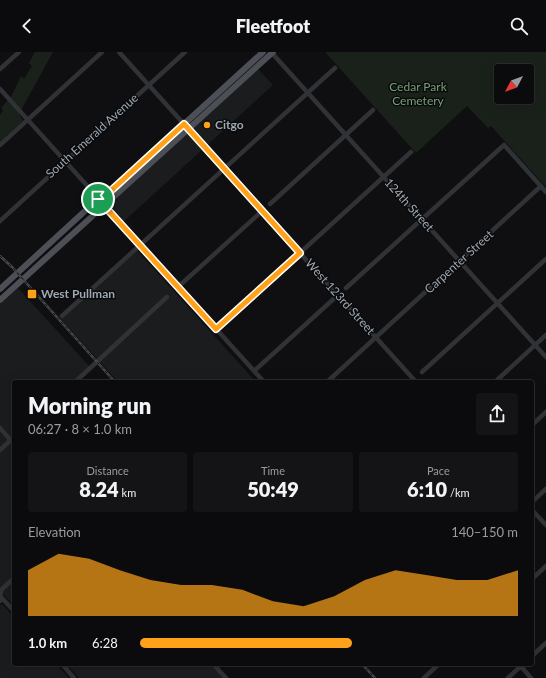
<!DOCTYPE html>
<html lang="en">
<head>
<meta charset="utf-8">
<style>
  body { margin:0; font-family:Lato,sans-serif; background:#141416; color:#f1f3f6; height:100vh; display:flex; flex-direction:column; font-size:15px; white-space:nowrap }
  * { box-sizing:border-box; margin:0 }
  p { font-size:13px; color:#9a9b9d }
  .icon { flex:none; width:22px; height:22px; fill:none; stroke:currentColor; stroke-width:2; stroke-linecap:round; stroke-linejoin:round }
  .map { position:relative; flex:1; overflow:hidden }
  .sheet { position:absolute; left:12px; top:328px; width:522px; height:286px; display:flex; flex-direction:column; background:#0b0b0d; border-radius:4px; box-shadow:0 4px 16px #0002,0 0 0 1px #2b2b2e }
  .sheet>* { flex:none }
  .needle { width:26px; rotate:229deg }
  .buttons { position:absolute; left:494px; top:12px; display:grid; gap:8px }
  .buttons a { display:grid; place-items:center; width:40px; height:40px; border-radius:4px; background:#0b0b0d; box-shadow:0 4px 16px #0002,0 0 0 1px #2b2b2e; font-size:20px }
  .pin { position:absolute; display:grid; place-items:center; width:34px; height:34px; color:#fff; margin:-17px; border:2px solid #fff; border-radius:50%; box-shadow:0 1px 4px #0007 }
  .round { display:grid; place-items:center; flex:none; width:42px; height:42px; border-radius:4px; background:#141416 }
  .headline { display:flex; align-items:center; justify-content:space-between; height:68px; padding:0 16px }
  h1 { font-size:22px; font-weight:800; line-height:30px }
  .stats { display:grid; grid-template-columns:repeat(3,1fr); gap:6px; height:68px; padding:4px 16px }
  .stats div { display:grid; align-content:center; border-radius:4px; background:#141416; text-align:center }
  .stats b { font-size:20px; font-weight:800 }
  .stats small { font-size:11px; font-weight:400 }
  .stats p { font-size:11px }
  .chart { height:112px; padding:8px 16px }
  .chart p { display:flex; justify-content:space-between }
  .chart svg { width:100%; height:72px; margin-top:4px; fill:#ffa219; opacity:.7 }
  ul { padding:0 16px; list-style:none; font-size:13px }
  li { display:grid; grid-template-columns:64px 48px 1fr; align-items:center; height:30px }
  li i { height:10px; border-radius:5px; background:#ffa219 }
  header { display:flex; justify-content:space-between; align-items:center; height:52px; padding:0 16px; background:#0b0b0d; font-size:18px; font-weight:800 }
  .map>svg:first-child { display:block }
  .built { fill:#1b1c1e }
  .green { fill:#1a211a; fill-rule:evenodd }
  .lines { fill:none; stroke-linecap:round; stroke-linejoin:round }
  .minor { stroke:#303236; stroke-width:4.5 }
  .major { stroke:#4c4f55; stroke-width:6 }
  .rail-casing { stroke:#45484d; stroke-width:2.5 }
  .rail { stroke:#0a0b0c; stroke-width:1; stroke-dasharray:3; stroke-linecap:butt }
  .route-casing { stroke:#fff; stroke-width:8 }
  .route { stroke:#ffa219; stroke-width:5 }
  .poi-dot { fill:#ffa219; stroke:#0a0b0c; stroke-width:1.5 }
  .labels { text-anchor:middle; stroke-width:3; stroke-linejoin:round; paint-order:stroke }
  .park-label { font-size:12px; fill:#75a074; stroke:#0a0b0c }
  .poi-label { font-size:12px; font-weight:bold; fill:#9fa7b3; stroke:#0a0b0c; text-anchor:start }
  .street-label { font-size:12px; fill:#9fa7b3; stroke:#0a0b0c }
</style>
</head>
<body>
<header><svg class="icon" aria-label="back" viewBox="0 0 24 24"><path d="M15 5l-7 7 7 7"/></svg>Fleetfoot<svg class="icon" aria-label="search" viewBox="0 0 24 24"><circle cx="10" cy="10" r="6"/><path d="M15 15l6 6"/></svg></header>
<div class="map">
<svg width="546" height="626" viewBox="0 0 546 626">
  <rect width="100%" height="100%" fill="#0f0f11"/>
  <path class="built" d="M258 17 273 33 121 172 106 155Z
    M136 197 256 330H118L61 267Z
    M18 236 90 315 73 330H14V384L10 388 14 393V554L0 539V252Z
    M2 552 14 565V612H56L69 626H0V553Z
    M66 612H212L225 626H79Z"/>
  <path class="green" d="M35 0H53L19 62 23 69 0 90V63L3 58 1 56 11 45 21 24 24 27 32 14 29 11Z
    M325 0H546V135L491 74 488 76 467 54 416 101ZM501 19H527V45H501Z"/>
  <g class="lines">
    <path class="minor" d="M119 0 416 330
      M271 0 546 305
      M0 17 19 0
      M0 37 264 330
      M0 93 102 0
      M270 152 373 58
      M0 169 185 0
      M178 235 262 159
      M346 236 504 93 546 140
      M62 264 335 16
      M216 277 411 100
      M254 319 338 243
      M422 320 546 207
      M75 330 167 245
      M327 330 541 134
      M495 330 546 283
      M532 373 546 360
      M0 376 14 392
      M0 398 14 385
      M532 450 546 437
      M532 458 546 473
      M532 527 546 514
      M0 544 14 559
      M0 549 1 538 14 526
      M532 604 546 591
      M62 612 74 626
      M213 612 226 626
      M519 612 531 626
      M424 626 439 612
      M508 626 523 612"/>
    <path class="major" d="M0 237 98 147 103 146 263 0
      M0 248 273 0"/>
    <g class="rail-casing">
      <path id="rail" d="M0 204 12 215 115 330
        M362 612 375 626"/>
    </g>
    <use href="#rail" class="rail"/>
  </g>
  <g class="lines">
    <g class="route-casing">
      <path id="route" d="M184 72 300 201 216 277 98 147 103 146Z"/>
    </g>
    <use href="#route" class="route"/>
  </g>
  <g class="poi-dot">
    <circle cx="207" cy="73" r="4"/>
    <rect x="27" y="237" width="10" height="10" rx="2"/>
  </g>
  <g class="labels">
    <g class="park-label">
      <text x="418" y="39">Cedar Park<tspan x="418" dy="14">Cemetery</tspan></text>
    </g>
    <g class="poi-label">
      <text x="215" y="77">Citgo</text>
      <text x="41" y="246">West Pullman</text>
    </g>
    <g class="street-label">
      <text transform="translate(92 84) rotate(-42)" y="4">South Emerald Avenue</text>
      <text transform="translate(409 153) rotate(48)" y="4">124th Street</text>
      <text transform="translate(459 210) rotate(-42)" y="4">Carpenter Street</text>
      <text transform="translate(340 245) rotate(48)" y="4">West 123rd Street</text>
    </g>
  </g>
</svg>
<div class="buttons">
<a><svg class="needle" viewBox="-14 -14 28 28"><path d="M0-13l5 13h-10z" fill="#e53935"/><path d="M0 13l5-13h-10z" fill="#9a9b9d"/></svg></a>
</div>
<div class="pin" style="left:98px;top:147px;background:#1e9e55"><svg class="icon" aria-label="arrive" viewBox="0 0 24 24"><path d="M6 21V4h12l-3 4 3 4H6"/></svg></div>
<section class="sheet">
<div class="headline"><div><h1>Morning run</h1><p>06:27 · 8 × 1.0 km</p></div><a class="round"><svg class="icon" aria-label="share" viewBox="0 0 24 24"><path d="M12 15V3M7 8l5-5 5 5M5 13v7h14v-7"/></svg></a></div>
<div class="stats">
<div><p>Distance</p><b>8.24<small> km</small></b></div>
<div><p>Time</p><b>50:49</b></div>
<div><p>Pace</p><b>6:10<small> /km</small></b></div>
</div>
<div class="chart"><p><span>Elevation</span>140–150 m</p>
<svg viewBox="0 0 160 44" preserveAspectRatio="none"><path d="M0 44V16L10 6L20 9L30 16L40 22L50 25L60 25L70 28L80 35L90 38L100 32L110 22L120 16L130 19L140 22L150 22L160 16V44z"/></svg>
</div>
<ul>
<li><b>1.0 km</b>6:28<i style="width:56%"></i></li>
</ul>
</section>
</div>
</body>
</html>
